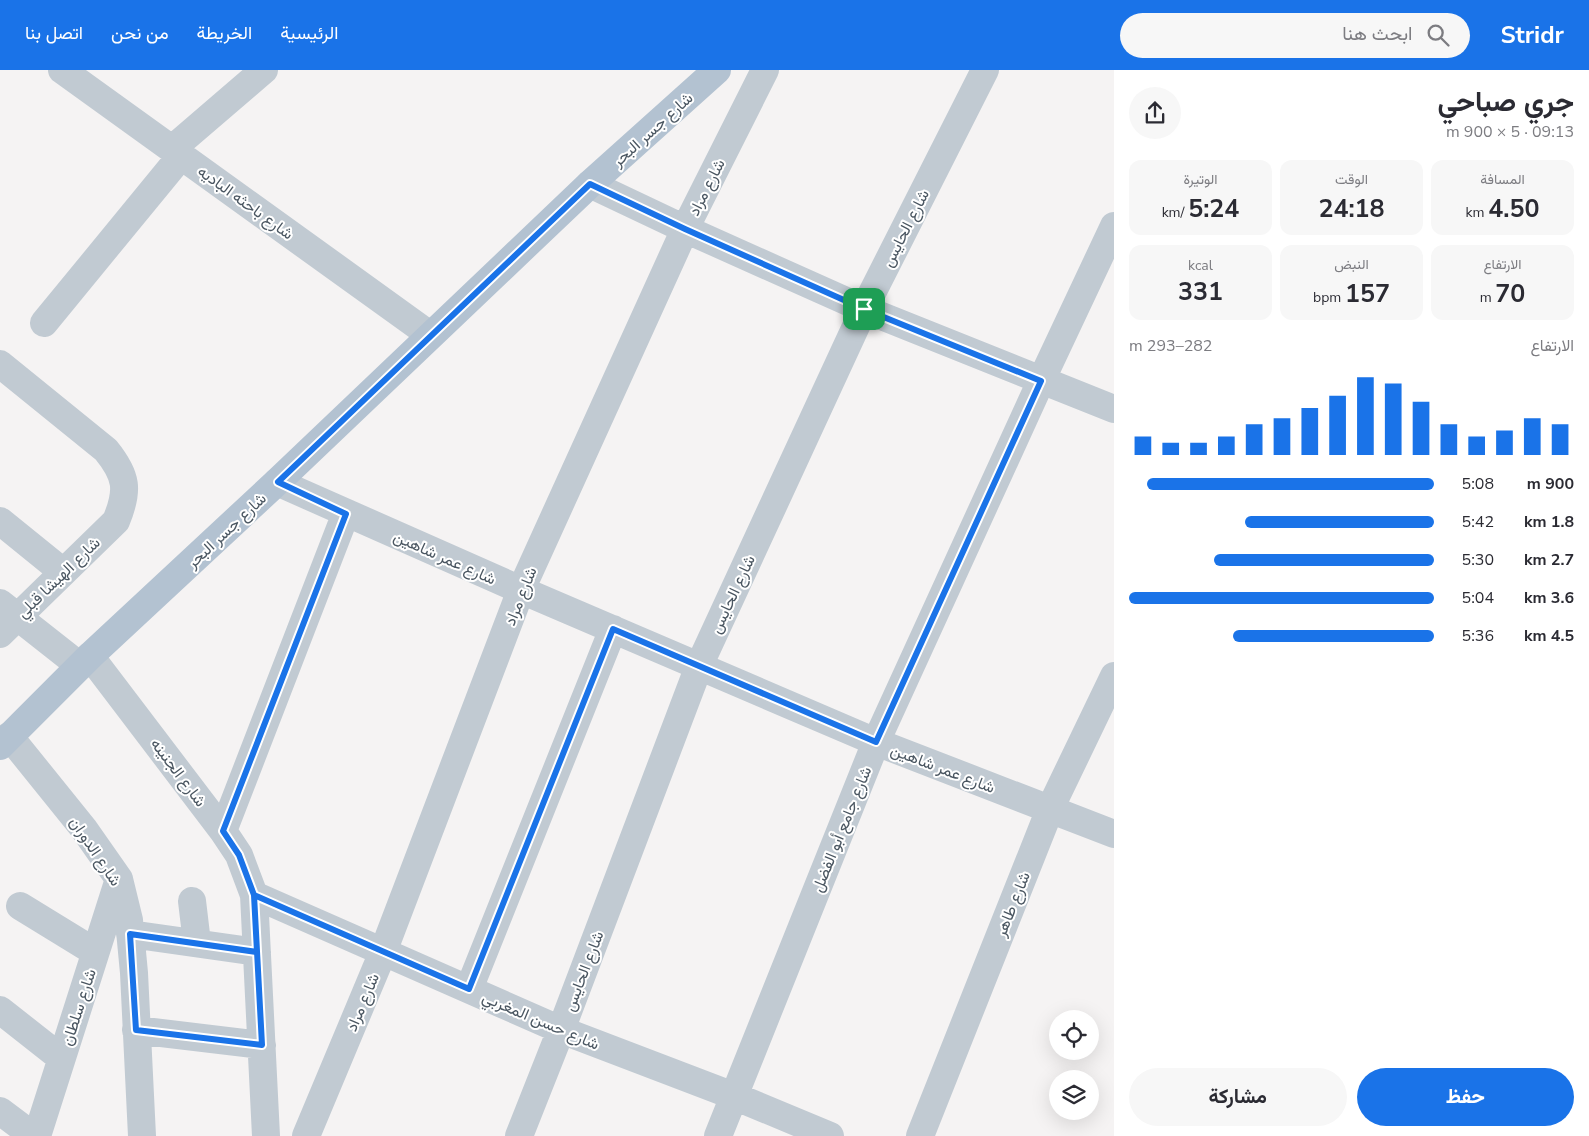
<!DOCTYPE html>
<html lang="ar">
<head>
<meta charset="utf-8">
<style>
  body { margin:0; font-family:"Nunito Sans",Vazirmatn,sans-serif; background:#f7f7f7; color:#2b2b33; direction:rtl; height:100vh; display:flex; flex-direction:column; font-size:19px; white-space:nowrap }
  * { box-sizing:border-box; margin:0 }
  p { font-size:16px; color:#7c7c81 }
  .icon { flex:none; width:28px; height:28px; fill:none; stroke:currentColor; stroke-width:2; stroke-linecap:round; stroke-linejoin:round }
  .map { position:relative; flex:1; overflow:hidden; direction:ltr }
  .side { display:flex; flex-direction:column; background:#fff; width:475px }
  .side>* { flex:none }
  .fabs { position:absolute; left:1049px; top:940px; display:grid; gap:10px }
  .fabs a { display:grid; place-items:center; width:50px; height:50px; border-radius:50%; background:#fff; box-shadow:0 5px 20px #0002; font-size:25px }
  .pin { position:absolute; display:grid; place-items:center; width:42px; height:42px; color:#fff; margin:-21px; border-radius:10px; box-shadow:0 2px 8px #0006 }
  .round { display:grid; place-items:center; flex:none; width:52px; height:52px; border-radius:26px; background:#f7f7f7 }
  .overview { display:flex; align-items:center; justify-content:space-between; height:85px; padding:0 15px }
  h1 { font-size:28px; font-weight:700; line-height:38px }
  .metrics { display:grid; grid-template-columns:repeat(3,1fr); gap:8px; height:85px; padding:5px 15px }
  .metrics div { display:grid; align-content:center; border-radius:12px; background:#f7f7f7; text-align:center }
  .metrics b { font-size:25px; font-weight:700 }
  .metrics small { font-size:14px; font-weight:400 }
  .metrics p { font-size:14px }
  .chart { height:140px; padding:10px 15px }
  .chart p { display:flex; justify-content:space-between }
  .chart svg { width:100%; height:90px; margin-top:5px; stroke:#1a73e8; stroke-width:6 }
  .action { display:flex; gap:10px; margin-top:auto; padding:10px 15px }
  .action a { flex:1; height:58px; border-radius:30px; background:#1a73e8; color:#fff; font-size:20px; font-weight:700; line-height:58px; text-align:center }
  .action a+a { background:#f7f7f7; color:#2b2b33 }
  ul { padding:0 15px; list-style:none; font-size:16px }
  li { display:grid; grid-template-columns:80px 60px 1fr; align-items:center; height:38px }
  li i { height:12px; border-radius:6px; background:#1a73e8 }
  header { display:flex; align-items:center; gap:30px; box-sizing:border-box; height:70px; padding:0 25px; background:#1a73e8; color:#fff }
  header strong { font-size:24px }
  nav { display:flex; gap:28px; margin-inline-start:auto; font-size:18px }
  .search { width:350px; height:45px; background:#f7f7f7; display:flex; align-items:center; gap:12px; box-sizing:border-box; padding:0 18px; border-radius:28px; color:#7c7c81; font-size:19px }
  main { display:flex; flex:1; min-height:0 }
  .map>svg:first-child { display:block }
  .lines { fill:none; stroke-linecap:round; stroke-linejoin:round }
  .minor { stroke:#c1cad2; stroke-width:28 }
  .major { stroke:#b3c2d1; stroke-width:28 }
  .route-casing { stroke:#fff; stroke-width:10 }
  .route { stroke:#1a73e8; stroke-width:6 }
  .labels { text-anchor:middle; stroke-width:4; stroke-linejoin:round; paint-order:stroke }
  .street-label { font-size:16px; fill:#4a5661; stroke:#fff }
</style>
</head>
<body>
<header>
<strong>Stridr</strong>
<div class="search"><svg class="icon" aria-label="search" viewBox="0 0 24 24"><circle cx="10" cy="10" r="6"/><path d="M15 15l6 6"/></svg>ابحث هنا</div>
<nav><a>الرئيسية</a><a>الخريطة</a><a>من نحن</a><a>اتصل بنا</a></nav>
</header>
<main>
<section class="side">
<div class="overview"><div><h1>جري صباحي</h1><p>09:13 · 5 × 900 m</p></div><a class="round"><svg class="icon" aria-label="share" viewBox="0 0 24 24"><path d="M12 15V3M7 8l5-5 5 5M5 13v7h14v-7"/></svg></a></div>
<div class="metrics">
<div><p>المسافة</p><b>4.50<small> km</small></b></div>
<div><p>الوقت</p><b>24:18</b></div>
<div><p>الوتيرة</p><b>5:24<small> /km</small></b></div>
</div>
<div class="metrics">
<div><p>الارتفاع</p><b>70<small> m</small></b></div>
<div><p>النبض</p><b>157<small> bpm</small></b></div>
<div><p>kcal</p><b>331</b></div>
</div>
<div class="chart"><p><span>الارتفاع</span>282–293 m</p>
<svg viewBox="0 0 160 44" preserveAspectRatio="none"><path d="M5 44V35M15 44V38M25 44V38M35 44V35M45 44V29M55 44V26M65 44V21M75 44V15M85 44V6M95 44V9M105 44V18M115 44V29M125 44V35M135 44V32M145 44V26M155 44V29"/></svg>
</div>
<ul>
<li><b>900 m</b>5:08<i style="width:94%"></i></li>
<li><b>1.8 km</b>5:42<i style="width:62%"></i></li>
<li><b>2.7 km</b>5:30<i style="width:72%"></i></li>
<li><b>3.6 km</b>5:04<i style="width:100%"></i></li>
<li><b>4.5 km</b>5:36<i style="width:66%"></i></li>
</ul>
<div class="action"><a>حفظ</a><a>مشاركة</a></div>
</section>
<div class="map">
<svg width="1114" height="1066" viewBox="0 0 1114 1066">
  <rect width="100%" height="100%" fill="#f5f3f3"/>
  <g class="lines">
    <path class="minor" d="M62 0 430 265
      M172 79 264 0
      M590 114 685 159 864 239 1114 339
      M44 253 181 86
      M0 294 106 380C127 406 129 420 116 451L0 564
      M277 412 521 520 876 672 1114 764
      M0 451 63 502
      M0 533 80 596
      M90 586 223 761 239 785 254 825 266 1066
      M9 666 84 759 119 809 129 850 134 903 142 1066
      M223 761 346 443
      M254 825 561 960 734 1026 830 1066
      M192 831 197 873
      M20 836 95 882
      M130 864 257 882
      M469 919 613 559
      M0 940 61 988
      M136 960 262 975
      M0 1041 24 1059
      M37 1066 119 809
      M306 1066 383 882 521 520 685 159 765 0
      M519 1066 561 960 699 596 864 239 985 0
      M718 1066 876 672 1041 311 1114 156
      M920 1066 1050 739 1114 606"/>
    <path class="major" d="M0 676 90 586 277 412 590 114 717 0"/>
  </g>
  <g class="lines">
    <g class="route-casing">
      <path id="route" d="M864 239 685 159 590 114 278 412 346 444 223 761 239 785 254 825 257 882 130 864 136 960 262 975 254 825 469 919 613 559 876 672 1041 311 864 239"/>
    </g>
    <use href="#route" class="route"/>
  </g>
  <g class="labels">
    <g class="street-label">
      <text transform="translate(652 59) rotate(-42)" y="6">شارع جسر البحر</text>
      <text transform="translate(706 117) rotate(-63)" y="6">شارع مراد</text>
      <text transform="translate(246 132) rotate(36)" y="6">شارع باحثه الباديه</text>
      <text transform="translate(905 158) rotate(-63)" y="6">شارع الحايس</text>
      <text transform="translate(226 460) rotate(-43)" y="6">شارع جسر البحر</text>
      <text transform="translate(445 487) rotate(24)" y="6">شارع عمر شاهين</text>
      <text transform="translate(58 507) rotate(-44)" y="6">شارع الهيشا قبلي</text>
      <text transform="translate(732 524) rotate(-65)" y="6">شارع الحايس</text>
      <text transform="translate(520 526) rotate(-68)" y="6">شارع مراد</text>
      <text transform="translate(943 698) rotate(21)" y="6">شارع عمر شاهين</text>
      <text transform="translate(179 702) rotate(53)" y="6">شارع الجنينه</text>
      <text transform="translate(841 759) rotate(-68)" y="6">شارع جامع أبو الفضل</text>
      <text transform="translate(96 781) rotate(56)" y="6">شارع الدوران</text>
      <text transform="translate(1012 834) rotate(-68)" y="6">شارع طاهر</text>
      <text transform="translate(583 901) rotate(-69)" y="6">شارع الحايس</text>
      <text transform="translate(362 932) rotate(-67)" y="6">شارع مراد</text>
      <text transform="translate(78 937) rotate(-72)" y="6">شارع سلطان</text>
      <text transform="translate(541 950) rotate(23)" y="6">شارع حسن المغربي</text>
    </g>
  </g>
</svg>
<div class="fabs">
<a><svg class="icon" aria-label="locate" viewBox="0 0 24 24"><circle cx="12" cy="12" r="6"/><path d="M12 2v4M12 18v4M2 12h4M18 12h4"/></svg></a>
<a><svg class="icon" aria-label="layers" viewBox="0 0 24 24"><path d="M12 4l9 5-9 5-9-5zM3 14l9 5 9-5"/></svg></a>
</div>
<div class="pin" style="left:864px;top:239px;background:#1e9e55"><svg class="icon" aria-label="arrive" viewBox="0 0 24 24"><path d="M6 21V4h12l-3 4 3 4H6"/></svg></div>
</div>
</main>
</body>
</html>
